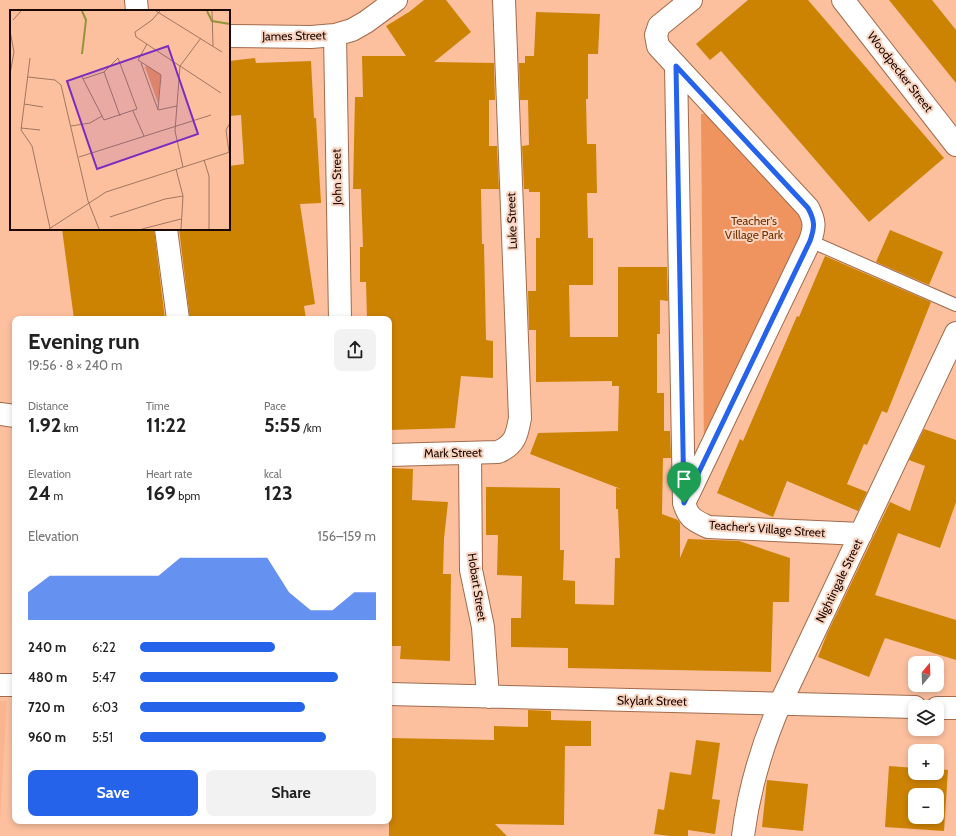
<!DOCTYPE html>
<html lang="en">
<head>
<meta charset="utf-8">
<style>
  body { margin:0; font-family:Cabin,sans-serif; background:#f2f2f2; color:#222; height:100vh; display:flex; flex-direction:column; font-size:15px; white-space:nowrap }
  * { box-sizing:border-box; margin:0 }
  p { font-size:13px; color:#767676 }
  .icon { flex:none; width:22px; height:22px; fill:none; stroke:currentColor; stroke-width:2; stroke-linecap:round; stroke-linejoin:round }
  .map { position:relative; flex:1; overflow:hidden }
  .details { position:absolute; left:12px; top:316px; width:380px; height:508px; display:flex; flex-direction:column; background:#fff; border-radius:8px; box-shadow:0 2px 6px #0003 }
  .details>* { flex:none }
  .needle { width:26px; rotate:19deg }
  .tools { position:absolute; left:908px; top:656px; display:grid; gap:8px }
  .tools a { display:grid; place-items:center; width:36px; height:36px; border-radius:8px; background:#fff; box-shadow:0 2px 6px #0003; font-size:20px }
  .pin { position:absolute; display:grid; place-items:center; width:34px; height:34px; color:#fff; margin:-41px -17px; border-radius:50% 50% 50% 0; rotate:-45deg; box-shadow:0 0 4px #0007 }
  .pin .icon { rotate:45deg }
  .round { display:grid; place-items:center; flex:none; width:42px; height:42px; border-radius:8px; background:#f2f2f2 }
  .overview { display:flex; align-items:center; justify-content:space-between; height:68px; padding:0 16px }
  h1 { font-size:22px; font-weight:700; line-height:30px }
  .metrics { display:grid; grid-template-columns:repeat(3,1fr); gap:6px; height:68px; padding:4px 16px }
  .metrics div { display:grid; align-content:center }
  .metrics b { font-size:20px; font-weight:700 }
  .metrics small { font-size:11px; font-weight:400 }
  .metrics p { font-size:11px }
  .chart { height:112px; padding:8px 16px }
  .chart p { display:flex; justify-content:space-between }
  .chart svg { width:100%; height:72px; margin-top:4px; fill:#2563eb; opacity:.7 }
  .button { display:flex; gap:8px; margin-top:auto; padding:8px 16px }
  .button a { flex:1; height:46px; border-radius:8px; background:#2563eb; color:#fff; font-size:16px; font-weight:700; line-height:46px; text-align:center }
  .button a+a { background:#f2f2f2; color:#222 }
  ul { padding:0 16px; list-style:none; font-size:13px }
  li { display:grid; grid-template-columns:64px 48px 1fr; align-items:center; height:30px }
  li i { height:10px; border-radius:5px; background:#2563eb }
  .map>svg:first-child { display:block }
  .built { fill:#f8b590 }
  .green { fill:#ef945f }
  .building { fill:#cd8302; fill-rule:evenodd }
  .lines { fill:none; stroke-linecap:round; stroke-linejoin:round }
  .service-casing { stroke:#a16b4c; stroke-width:14 }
  .minor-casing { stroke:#a16b4c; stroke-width:24 }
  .tertiary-casing { stroke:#a16b4c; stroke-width:24 }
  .service { stroke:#fff; stroke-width:12 }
  .minor { stroke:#fff; stroke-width:22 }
  .tertiary { stroke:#fff; stroke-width:22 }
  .route-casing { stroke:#fff; stroke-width:8 }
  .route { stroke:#2563eb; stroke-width:5 }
  .labels { text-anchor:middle; stroke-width:4; stroke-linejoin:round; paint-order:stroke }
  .street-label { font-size:12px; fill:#1b0800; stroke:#f8d3bf }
  .park-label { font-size:12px; fill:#743402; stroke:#f8d3bf }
  .inset-river { fill:none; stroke:#929435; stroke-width:2 }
  .inset-road { fill:none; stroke:#a2765f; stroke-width:1 }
  .view { fill:#7b2cbf; fill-opacity:0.15; stroke:#7b2cbf; stroke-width:2 }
  .inset-edge { fill:none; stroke:#1b0800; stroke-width:2 }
</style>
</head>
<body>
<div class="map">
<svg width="956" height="836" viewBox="0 0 956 836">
  <rect width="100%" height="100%" fill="#fcc09f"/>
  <path class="built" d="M0 701H7L0 822Z"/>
  <path class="green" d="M716 112 816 218 704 454 701 114Z"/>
  <path class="building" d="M424 0H446L471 32 434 62 494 63 495 100H489V146H497L499 189H481L482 244H484L486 340 493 341V378L461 376 455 428 389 430V319H367L366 282H360V247H363L361 189H353L355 97H363L362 56H406L386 26 409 12Z
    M748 0H808L944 158 869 222 721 51 710 60 696 44Z
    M889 0H932L956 30V83Z
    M536 12 600 14 598 54H588V99H586L587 144H596L597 193H587L588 238H593V285H569L570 337H618V267H667L668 301 660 300V334H657V393H664V431H670L671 458H663L662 514 678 520 680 523V558L688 539 739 541 790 558 789 602H773L771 672 568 668V648L511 647V618H521L522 576 497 575 498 535H486V487L560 488V550H564L563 580 575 581V604L614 605 615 558H620L618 509H616V488L621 489 530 454 538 433 618 431V430L619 386H612V381L536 382V330H529L528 291H536V238H540V192H529V189H524L522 146 529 145 528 100H520L519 63H525V56H534Z
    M255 58 256 63 311 61 314 118H316L321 203 300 204 315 304 304 306 306 319H190L179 229H229V166L244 164 241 115 229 116V61Z
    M62 229H154L165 319H74Z
    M890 230 943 252 929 285 876 262Z
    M825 256 931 302 887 413 882 411 867 445 864 444 847 484 867 492 858 511 787 481 773 517 717 493 740 439 743 441 797 316 799 317Z
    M924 429 956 440V502L940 548 898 533 875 595 956 620V660L885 638 869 677 818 657 827 634 890 502 910 511 925 466 909 460Z
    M389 468 413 469 412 500 448 502 444 539 443 574H451L450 661 400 659 401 646H389Z
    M528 710 551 711V720L591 721V746H565L564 825 495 824 507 836H389V738L494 740V726L528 727Z
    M696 740 720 743 712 799 720 800 715 834 688 830V836H670L654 834 658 809 664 810 670 772 691 775Z
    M889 766 915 768V773H937V769L948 770 944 831 885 827ZM915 795H937V817H915Z
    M767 780 808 784 803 831 762 827Z"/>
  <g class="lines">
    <g class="service-casing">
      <path id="service" d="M810 241 956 305"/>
    </g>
    <g class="minor-casing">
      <path id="minor" d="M136 0 137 11
        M335 35 340 319
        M229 36 311 37 335 35 352 30 366 22 396 0
        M676 66 684 503C689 519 694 520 708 527L861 534
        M166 229 178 319
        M0 414 15 416
        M470 454 471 570 483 627 488 697
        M389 455 498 452C515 445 517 435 520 418L504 0
        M686 499 810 241C815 227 815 221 808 208L658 46 656 35 659 26 691 0
        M0 685H15
        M389 694 915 707
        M937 708H956"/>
    </g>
    <g class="tertiary-casing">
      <path id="tertiary" d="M843 0 956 145
        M743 836C749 788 761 748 780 704L956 333"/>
    </g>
    <use href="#service" class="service"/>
    <use href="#minor" class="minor"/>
    <use href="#tertiary" class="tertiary"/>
  </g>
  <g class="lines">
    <g class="route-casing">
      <path id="route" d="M676 66 808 208C815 221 815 227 810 241L684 503Z"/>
    </g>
    <use href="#route" class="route"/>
  </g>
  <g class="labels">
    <g class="street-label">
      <text transform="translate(294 36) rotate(-1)" y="4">James Street</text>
      <text transform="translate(900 72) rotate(52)" y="4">Woodpecker Street</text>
      <text transform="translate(337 177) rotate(-91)" y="4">John Street</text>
      <text transform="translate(512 221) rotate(-92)" y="4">Luke Street</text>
      <text transform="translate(453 453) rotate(-1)" y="4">Mark Street</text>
      <text transform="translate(767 529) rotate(4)" y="4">Teacher's Village Street</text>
      <text transform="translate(839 581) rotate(-64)" y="4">Nightingale Street</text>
      <text transform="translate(477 587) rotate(81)" y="4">Hobart Street</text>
      <text transform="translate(652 701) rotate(1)" y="4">Skylark Street</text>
    </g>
    <g class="park-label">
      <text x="754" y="225">Teacher's<tspan x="754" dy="14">Village Park</tspan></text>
    </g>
  </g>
  <g transform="translate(10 10)">
    <rect width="220" height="220" fill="#fcc09f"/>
    <path d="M137 56 151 64 148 93 135 57Z" fill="#ef945f"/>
    <path class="inset-river" d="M72 1 76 10 72 44M197 1 202 11 220 14"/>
    <path class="inset-road" d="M146 1 212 42M150 1 142 10 125 22 126 27 211 83M202 1 203 36M3 10 11 1M0 21 4 42 0 64M137 34 128 50 151 65 148 99M20 48 11 120 22 136 40 218M131 53 148 100 167 96M94 62 110 106M71 65 92 106 94 110 127 99 108 48 94 62 73 69M18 67 45 70 51 75 78 191 89 219M14 94 33 97M123 101 134 126M61 116 80 113 92 106M11 118 30 120M219 142 216 120 220 113M69 147 201 105M194 150 199 166V219M173 157 165 121 170 56 191 28M166 159 173 186 171 219M100 207 155 189 173 186M39 219 96 182 220 142M132 219 171 209"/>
    <path class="view" d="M158 36 188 124 87 159 57 71Z"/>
    <rect width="220" height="220" class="inset-edge"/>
  </g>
</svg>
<div class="tools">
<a><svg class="needle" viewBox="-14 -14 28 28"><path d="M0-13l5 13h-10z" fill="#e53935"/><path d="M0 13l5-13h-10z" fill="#767676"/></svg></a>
<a><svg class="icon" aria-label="layers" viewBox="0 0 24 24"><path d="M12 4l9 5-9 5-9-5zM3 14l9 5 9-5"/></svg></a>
<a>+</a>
<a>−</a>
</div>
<div class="pin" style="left:684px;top:503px;background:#1e9e55"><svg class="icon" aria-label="arrive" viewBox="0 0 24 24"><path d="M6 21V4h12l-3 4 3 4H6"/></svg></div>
<section class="details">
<div class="overview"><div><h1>Evening run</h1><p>19:56 · 8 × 240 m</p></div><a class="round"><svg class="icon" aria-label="share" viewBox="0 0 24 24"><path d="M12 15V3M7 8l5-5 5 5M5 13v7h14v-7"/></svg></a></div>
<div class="metrics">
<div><p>Distance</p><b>1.92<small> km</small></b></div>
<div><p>Time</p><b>11:22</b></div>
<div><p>Pace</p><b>5:55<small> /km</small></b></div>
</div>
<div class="metrics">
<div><p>Elevation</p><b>24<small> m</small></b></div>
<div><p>Heart rate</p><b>169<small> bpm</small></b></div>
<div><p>kcal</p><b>123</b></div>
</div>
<div class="chart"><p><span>Elevation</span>156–159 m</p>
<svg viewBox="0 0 160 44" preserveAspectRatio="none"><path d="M0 44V27L10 17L20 17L30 17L40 17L50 17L60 17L70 6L80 6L90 6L100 6L110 6L120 27L130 38L140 38L150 27L160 27V44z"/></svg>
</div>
<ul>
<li><b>240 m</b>6:22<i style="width:57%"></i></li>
<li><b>480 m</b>5:47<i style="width:84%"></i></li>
<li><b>720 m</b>6:03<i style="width:70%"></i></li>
<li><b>960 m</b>5:51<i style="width:79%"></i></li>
</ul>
<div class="button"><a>Save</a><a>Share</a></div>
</section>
</div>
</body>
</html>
